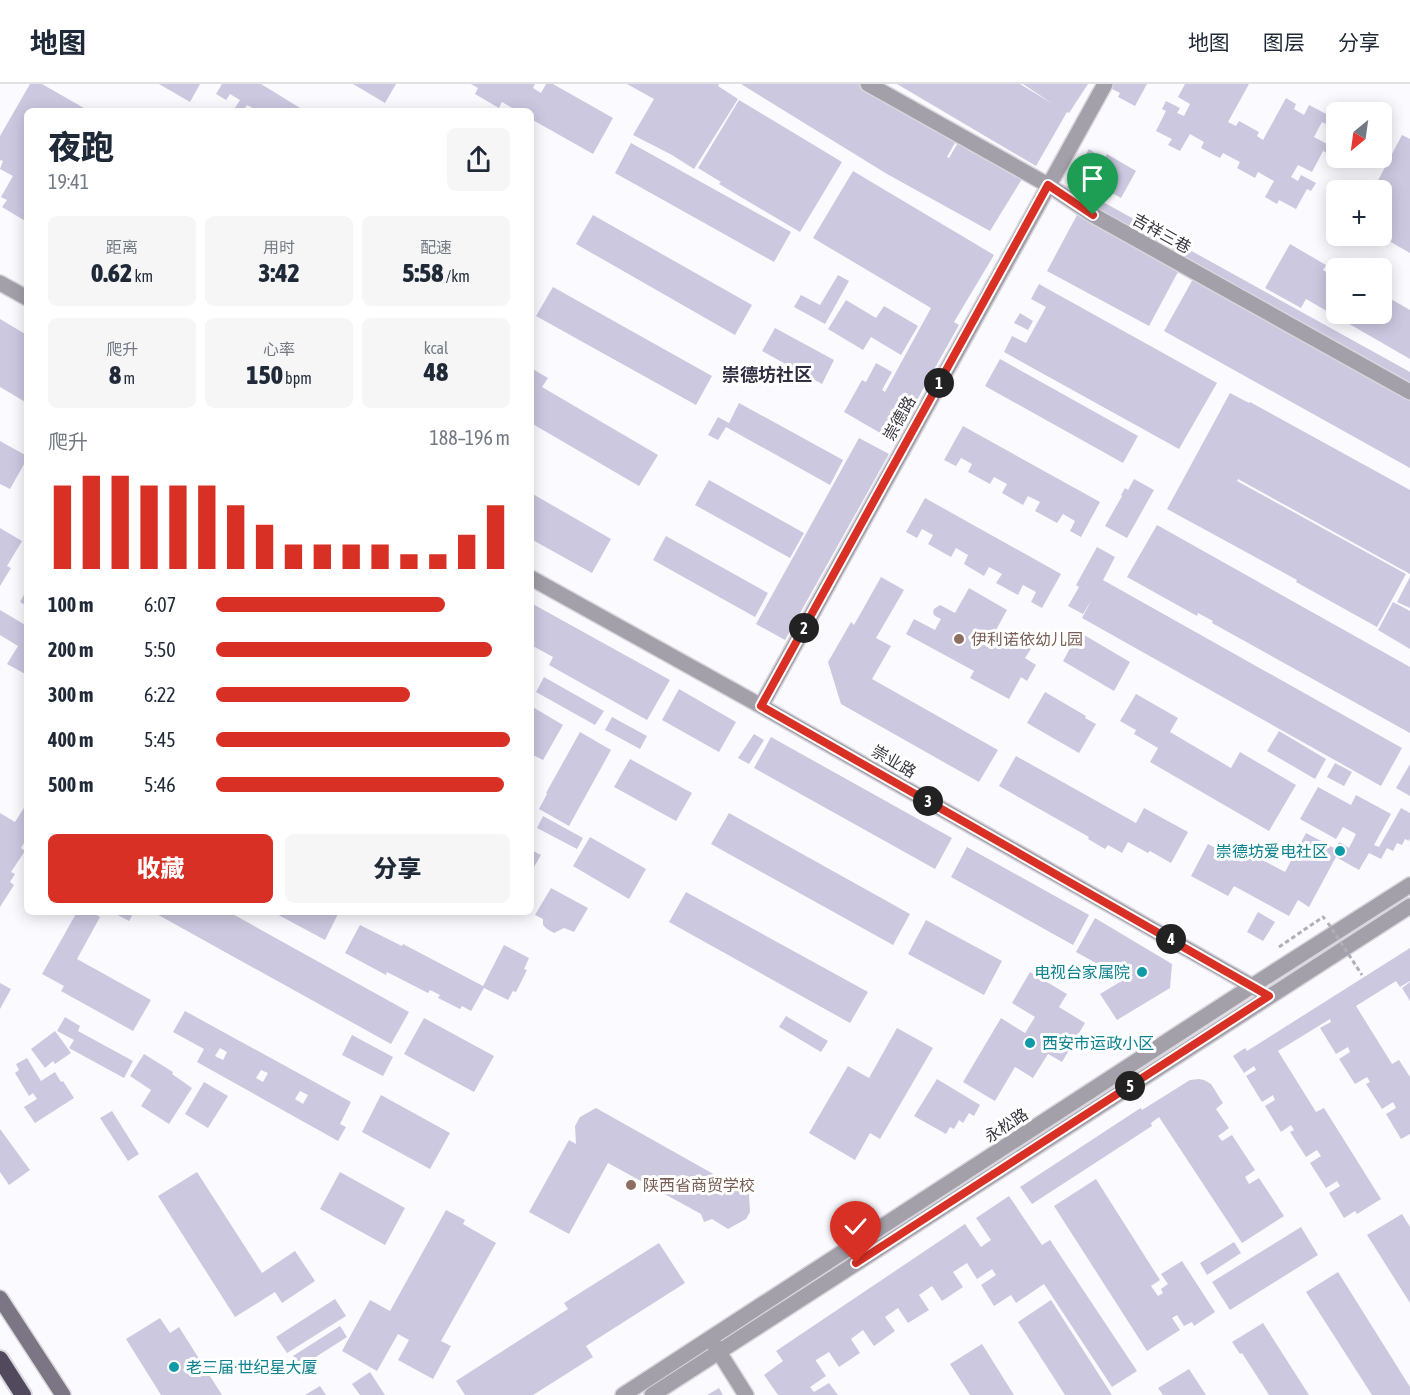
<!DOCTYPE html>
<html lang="zh">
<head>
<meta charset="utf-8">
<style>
  body { margin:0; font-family:"Asap Condensed","Noto Sans SC",sans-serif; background:#f6f6f7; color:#1f2937; height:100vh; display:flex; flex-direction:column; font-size:22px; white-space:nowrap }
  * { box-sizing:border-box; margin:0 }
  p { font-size:20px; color:#747a83 }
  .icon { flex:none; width:33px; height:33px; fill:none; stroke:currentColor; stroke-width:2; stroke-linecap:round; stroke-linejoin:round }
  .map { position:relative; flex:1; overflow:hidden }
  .panel { position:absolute; left:24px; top:24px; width:510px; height:807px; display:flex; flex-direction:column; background:#fff; border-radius:9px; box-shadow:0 3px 15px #0003 }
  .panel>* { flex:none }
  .needle { width:39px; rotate:209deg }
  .tools { position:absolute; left:1326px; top:18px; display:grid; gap:12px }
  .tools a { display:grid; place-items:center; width:66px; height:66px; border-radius:9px; background:#fff; box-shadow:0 3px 15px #0003; font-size:30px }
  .pin { position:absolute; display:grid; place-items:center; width:51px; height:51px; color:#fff; margin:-62px -26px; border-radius:50% 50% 50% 0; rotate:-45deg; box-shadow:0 0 6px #0007 }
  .pin .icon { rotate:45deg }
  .km { position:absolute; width:30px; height:30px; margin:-15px; border-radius:50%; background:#222; color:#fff; font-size:16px; line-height:30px; text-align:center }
  .round { display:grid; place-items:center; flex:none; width:63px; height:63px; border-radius:9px; background:#f6f6f7 }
  .overview { display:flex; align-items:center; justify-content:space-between; height:102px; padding:0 24px }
  h1 { font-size:33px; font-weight:800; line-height:45px }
  .stats { display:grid; grid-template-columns:repeat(3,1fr); gap:9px; height:102px; padding:6px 24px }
  .stats div { display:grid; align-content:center; border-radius:9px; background:#f6f6f7; text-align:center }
  .stats b { font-size:26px; font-weight:800 }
  .stats small { font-size:16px; font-weight:400 }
  .stats p { font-size:16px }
  .chart { height:168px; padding:12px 24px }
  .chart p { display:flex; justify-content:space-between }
  .chart svg { width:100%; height:108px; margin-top:6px; stroke:#d93025; stroke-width:6 }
  .primary-button { display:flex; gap:12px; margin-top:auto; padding:12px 24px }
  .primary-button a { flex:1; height:69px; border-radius:9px; background:#d93025; color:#fff; font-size:24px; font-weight:800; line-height:69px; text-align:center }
  .primary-button a+a { background:#f6f6f7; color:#1f2937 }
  ul { padding:0 24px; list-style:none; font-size:20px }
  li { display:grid; grid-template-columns:96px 72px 1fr; align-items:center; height:45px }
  li i { height:15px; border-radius:8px; background:#d93025 }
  header { display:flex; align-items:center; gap:36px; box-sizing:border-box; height:84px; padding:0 30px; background:#fff; border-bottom:2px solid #e0e1e3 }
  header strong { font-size:28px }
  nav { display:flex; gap:33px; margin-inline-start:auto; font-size:21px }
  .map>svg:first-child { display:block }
  .building { fill:#ccc8e0; fill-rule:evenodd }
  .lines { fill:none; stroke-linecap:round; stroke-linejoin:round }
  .minor-casing { stroke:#d8d7dd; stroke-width:18 }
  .tertiary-casing { stroke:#d8d7dd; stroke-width:18 }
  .secondary-casing { stroke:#d8d7dd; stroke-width:18 }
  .trunk-casing { stroke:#d8d7dd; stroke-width:20 }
  .path { stroke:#b0afb5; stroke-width:3; stroke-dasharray:4.5 3; stroke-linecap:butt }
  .minor { stroke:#a4a0aa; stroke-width:15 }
  .tertiary { stroke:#a4a0aa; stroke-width:15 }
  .secondary { stroke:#7b7584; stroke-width:15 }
  .trunk { stroke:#524a5c; stroke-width:16 }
  .path-bridge { stroke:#b0afb5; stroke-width:3; stroke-dasharray:4.5 3; stroke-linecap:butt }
  .route-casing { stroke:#fff; stroke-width:12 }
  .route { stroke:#d93025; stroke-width:8 }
  .education-dot { fill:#8d6e63; stroke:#fff; stroke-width:2 }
  .culture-dot { fill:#0f9aa8; stroke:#fff; stroke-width:2 }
  .labels { text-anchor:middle; stroke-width:6; stroke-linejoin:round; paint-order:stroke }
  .street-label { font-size:16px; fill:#383640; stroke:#fff }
  .education-label { font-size:16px; fill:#785e54; stroke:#fff; text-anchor:start }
  .culture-label { font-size:16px; fill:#0d838f; stroke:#fff; text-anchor:end }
  .neighbourhood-label { font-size:18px; font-weight:bold; fill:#322e41; stroke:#fff }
</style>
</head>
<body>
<header>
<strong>地图</strong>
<nav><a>地图</a><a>图层</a><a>分享</a></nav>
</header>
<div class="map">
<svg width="1410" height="1311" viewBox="0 0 1410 1311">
  <rect width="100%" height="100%" fill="#fbfaff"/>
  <path class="building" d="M30 0H42L84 24 82 27H27V138L2 123 7 116 1 113 13 92 0 85 3 77 0 76V52Z
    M159 0H200L190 18Z
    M222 0H261L305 27H258L247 21 243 27H233L240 16 230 10 226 16 216 10Z
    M353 0H396L385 19Z
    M471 0H535L533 4 541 9 546 0H553L613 34 593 70 531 35V27H517L502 18 499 24 475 10 478 4Z
    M627 0H719L718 2 738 15 694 85 672 71 633 51 654 15Z
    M741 0H865L956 57 947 73 949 74 959 57 1022 95 990 147 887 90Z
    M897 0H1020L1053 20 1023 0H1088L1069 29 1067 28 1036 82Z
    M1109 0H1147L1135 22 1118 13 1120 9 1108 3Z
    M1185 0H1249L1228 38 1236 42 1239 37 1259 48 1257 52 1263 56 1286 14 1296 20 1294 25 1304 31 1309 21 1330 32 1326 40 1322 38 1314 53 1331 62 1327 69 1323 67 1312 88 1298 81 1291 93 1298 97 1301 91 1316 99 1311 107 1307 105 1296 125 1279 116 1277 120 1265 113 1274 97 1258 88 1255 94 1237 84 1240 78 1223 69 1220 74 1201 64 1204 58 1190 50 1180 67 1168 61 1172 55 1156 47 1166 27 1162 25 1166 17 1180 24 1177 29 1184 32 1190 20 1178 13Z
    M739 16 842 78 800 148 719 100 721 98 698 84Z
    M1402 51 1410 55V169L1382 153V106H1373Z
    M631 59 791 148 774 178 615 89Z
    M1089 65 1095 69 1076 103 1410 288V298L1065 107Z
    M1107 70 1136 87 1121 114 1091 97Z
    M853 87 994 171 954 238 959 241 894 357 844 328 862 296 866 298 876 279 892 288 882 306 885 308 931 224 813 154Z
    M593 131 752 221 735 251 576 160Z
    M1077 131 1179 186 1149 242 1047 187Z
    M1290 160 1326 181 1323 186 1336 194V230H1382V210L1410 226V275L1306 215 1301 224 1265 204Z
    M838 191 849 197 825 240 794 223 801 211 820 221Z
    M1193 195 1410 315V384L1164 247Z
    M1039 200 1217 299 1179 365 1004 268 1012 252 1026 259 1046 223 1031 215Z
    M553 203 712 292 696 321 536 232Z
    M846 216 876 234 884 222 918 242 901 271 871 253 863 266 828 245Z
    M1020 229 1033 237 1028 246 1014 239Z
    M0 235 27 251V319L0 303Z
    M775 244 834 276 822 300 762 267Z
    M1000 275 1138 352 1123 379 985 302Z
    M531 284 548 294 542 303 658 371 639 402 531 339Z
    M1230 309 1249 319 1250 318 1410 406V490L1238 395 1237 397 1406 490 1377 543 1296 498 1297 496 1167 425Z
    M739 319 843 376 830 401 726 343 718 356 708 351 718 333 729 339Z
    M963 342 1100 418 1081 453 1070 447 1075 437 1063 430 1057 439 1035 427 1040 418 1028 412 1023 421 1002 409 1007 400 994 393 990 400 968 388 972 380 961 374 956 382 944 376Z
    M859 354 889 370 785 556 756 540Z
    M0 357 27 372V375L10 405 0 400Z
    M1134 395 1154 406 1127 454 1105 442 1122 412 1121 411 1125 404 1128 406Z
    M709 396 804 449 790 474 695 421Z
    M531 409 611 455 592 489 531 455Z
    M925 414 1061 490 1042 524 1031 518 1036 508 1023 501 1018 511 996 499 1002 490 989 483 984 492 964 480 968 471 956 464 951 473 928 460 933 451 922 445 917 454 906 448Z
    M1157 441 1410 583V649L1212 539 1213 537 1198 529 1197 532 1127 493Z
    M0 444 22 457 7 482 11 484 0 502Z
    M666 452 768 509 755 533 653 476Z
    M1097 463 1115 473 1103 496 1402 664 1381 702 1082 534 1092 515 1083 530 1068 522 1079 503 1076 501Z
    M881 493 904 506 876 554 891 562 872 595 998 666 979 698 841 620 828 578 851 538 854 541Z
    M1410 493V524L1397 518Z
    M969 504 1007 526 996 546 1031 565 1025 574 1036 581 1027 597 1021 593 1009 615 970 594 974 587 906 550 914 535 935 546 941 535 935 532 933 529 934 525 940 521 955 529Z
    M27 505V522L20 518Z
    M1393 518 1410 527V565L1378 546Z
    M531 519 670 596 647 636 549 581 553 573 531 561Z
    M0 526 27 542V591L7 580 18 562 0 551Z
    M1079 548 1130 578 1114 607 1063 577Z
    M544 593 604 627 595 641 536 608Z
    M679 605 736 638 719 668 662 636Z
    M1045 608 1086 632 1085 634 1096 640 1079 669 1027 639Z
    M1136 610 1178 634 1170 648 1231 684 1240 668 1296 701 1269 747 1150 678 1158 664 1134 650 1136 646 1120 637Z
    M531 622 563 641 543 676 531 670Z
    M612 633 647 652 640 665 605 646Z
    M1279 647 1326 675 1315 695 1267 667Z
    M580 648 611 666 569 742 539 725 547 710 546 709Z
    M754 650 764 656 749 680 738 674Z
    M771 653 952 754 935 785 754 684Z
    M1016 672 1136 739 1144 724 1188 748 1171 779 1150 767 1148 769 1128 758 1122 769 1108 761 1105 765 1088 755 1089 753 999 702Z
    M630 675 692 709 676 737 614 703Z
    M1335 679 1352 688 1344 702 1327 693Z
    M1410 680V712L1396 704Z
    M1318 703 1351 721 1356 711 1391 730 1374 761 1379 763 1401 724 1410 729V754L1409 757 1405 755 1402 761 1397 759 1393 767 1387 764 1381 775 1369 769 1359 786 1336 773 1309 823 1298 816 1289 832 1234 802 1228 812 1191 792 1208 760 1242 778 1248 768 1285 788 1306 749 1336 765 1339 758 1349 764 1356 750 1343 743 1336 755 1300 735Z
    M27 719V754L21 764 25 767 11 788 15 790 10 798 14 801 0 823V729L15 738Z
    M729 729 910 830 893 861 711 760Z
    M543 732 583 754 577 765 537 744Z
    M590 753 646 785 629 815 573 782Z
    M967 763 1089 831 1073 861 951 793Z
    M531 766 541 771 531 788Z
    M551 804 588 824 574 848 564 844 554 849 547 845 543 841V835L535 831Z
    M686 808 868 908 850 939 669 838Z
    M77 828H91L100 833 77 875 151 916 133 947 61 907 64 902 42 890Z
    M112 828H134L129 837Z
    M153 828H229L409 928 391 960Z
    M273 828H339L325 856Z
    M1258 828 1275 838 1263 857 1247 848Z
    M1095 834 1172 880 1170 904 1117 936 1100 910 1125 895 1076 868Z
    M926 836 1002 877 984 911 908 870Z
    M360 841 402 862 403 860 483 902 504 861 529 874 524 885 527 886 516 908 513 907 508 916 484 904 471 927 462 922 460 925 438 914 440 911 430 906 428 909 387 888 386 891 345 869Z
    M1410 864V897L1400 903 1396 897 1356 922 1392 980 1399 976 1410 993V1050L1401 1055 1386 1030 1396 1024 1393 1018 1382 1025 1366 1000 1370 998 1367 993 1355 1000 1339 975 1350 968 1348 963 1336 970 1320 944 1331 938 1330 935 1278 967 1316 1028 1324 1024 1381 1115 1357 1130 1355 1127 1344 1134 1329 1109 1340 1102 1337 1097 1326 1104 1310 1079 1321 1072 1317 1066 1306 1073 1290 1048 1294 1046 1291 1041 1281 1048 1265 1022 1275 1016 1273 1011 1262 1018 1246 992 1256 986 1254 982 1244 989 1233 972 1245 964 1247 967Z
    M1030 888 1067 910 1059 923 1085 939 1062 978 1048 970 1033 994 1015 983 995 1017 963 998 1001 934 1025 949 1035 933 1012 919Z
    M1410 898V917L1402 904Z
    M0 899 11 905 0 925Z
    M185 927 351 1018 340 1040 346 1043 338 1057 197 978 204 965 173 948ZM220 964 227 968 223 976 215 972ZM261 986 268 989 263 998 256 994ZM300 1007 308 1011 303 1020 295 1015Z
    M786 932 828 957 821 968 779 943Z
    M65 933 80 942 78 947 133 977 124 994 69 964 74 956 57 947Z
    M424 934 494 972 474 1008 404 970Z
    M897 944 933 964 880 1055 870 1049 855 1076 809 1049 848 982 869 994Z
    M55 947 71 969 55 980 53 977 45 984 31 965Z
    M352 951 393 973 383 992 342 971Z
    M144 970 173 988 172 990 192 1004 169 1040 141 1022 151 1006 130 992Z
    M27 974 41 997 55 988 61 998 63 997 74 1014 35 1039 24 1023 37 1015 33 1009 29 1012 15 989 19 986 16 980Z
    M937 995 980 1021 974 1032 969 1029 963 1039 959 1036 954 1045 950 1043 946 1050 914 1032Z
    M1199 995 1204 996 1211 1000 1223 1019 1216 1025 1229 1044 1218 1052 1222 1057 1232 1051 1255 1086 1245 1093 1249 1100 1259 1094 1284 1132 1242 1159 1159 1033 1151 1039 1152 1042 1032 1120 1020 1103 1139 1025 1141 1024 1142 1026 1190 996Z
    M204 998 228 1012 208 1044 185 1030Z
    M381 1011 450 1049 430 1085 362 1048Z
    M596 1024 749 1110 750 1128 746 1135 728 1145 712 1135 704 1138 701 1130 608 1079 569 1150 529 1128 569 1056 576 1060 575 1042 580 1033Z
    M112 1027 139 1070 128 1077 100 1034Z
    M0 1045 30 1086 9 1101 0 1088Z
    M197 1088 262 1189 295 1167 315 1197 282 1219 275 1208 235 1233 158 1112Z
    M340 1088 405 1124 385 1161 320 1125Z
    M1096 1095 1160 1196 1151 1202 1158 1212 1163 1209 1161 1205 1168 1200 1161 1190 1182 1177 1215 1228 1194 1242 1192 1238 1184 1242 1177 1231 1172 1234 1180 1246 1147 1267 1054 1122Z
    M1009 1112 1042 1161 1050 1156 1137 1287 1112 1303 1044 1200 1016 1219 1011 1211 994 1222 981 1201 996 1191 992 1185 977 1195 967 1179 953 1188 963 1203 942 1217 932 1202 919 1211 929 1226 908 1239 898 1224 885 1233 895 1247 874 1262 863 1246 851 1255 860 1269 839 1283 829 1268 816 1276V1277L826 1292 810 1303 814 1308 829 1299 838 1311H778L764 1291 783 1277 776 1267 965 1140 981 1163 991 1156 976 1134Z
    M446 1126 465 1136 463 1140 496 1159 441 1257 451 1262 433 1295 398 1276 409 1256 398 1250 377 1287 342 1267 370 1216 390 1227Z
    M1402 1130 1410 1143V1219L1367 1151Z
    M1301 1143 1318 1171 1230 1226 1212 1198Z
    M1234 1158 1241 1169 1207 1191 1200 1179Z
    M659 1159 685 1199 586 1262 593 1273 533 1311H465L456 1297 568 1225 564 1219Z
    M1338 1188 1410 1303V1311H1372L1306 1208Z
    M335 1215 346 1232 287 1269 276 1253Z
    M1051 1216 1112 1311H1065L1018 1238Z
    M160 1234 170 1249 179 1243 222 1311H161L126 1255Z
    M1263 1239 1309 1311H1269L1242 1269 1240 1270 1232 1258Z
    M340 1242 347 1253 300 1283 293 1272Z
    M982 1260 1014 1311H970L950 1280Z
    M1189 1285 1206 1311H1163L1158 1304Z
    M370 1288 385 1311H360L352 1300Z
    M320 1302 326 1311H305Z
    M719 1304 723 1311H707Z"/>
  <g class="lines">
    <g class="minor-casing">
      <path id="minor" d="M868 0 1048 101 1093 131 1410 308
        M712 1257 746 1311"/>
    </g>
    <g class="tertiary-casing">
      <path id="tertiary" d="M0 199 27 214
        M531 494 761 622 1259 906
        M761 622 1105 0
        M623 1311 1252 902 1410 801
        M652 1311 1410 822"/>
    </g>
    <g class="secondary-casing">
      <path id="secondary" d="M0 1214 63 1311"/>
    </g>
    <g class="trunk-casing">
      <path id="trunk" d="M0 1275 23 1311"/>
    </g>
    <path class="path" d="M1279 863 1323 833 1325 835"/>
    <use href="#minor" class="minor"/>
    <use href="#tertiary" class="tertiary"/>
    <use href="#secondary" class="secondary"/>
    <use href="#trunk" class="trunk"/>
    <path class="path-bridge" d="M1328 839 1362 891"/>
  </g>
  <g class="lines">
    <g class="route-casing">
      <path id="route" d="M856 1179 1269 912 761 622 1048 101 1093 131"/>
    </g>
    <use href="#route" class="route"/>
  </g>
  <g class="education-dot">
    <circle cx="959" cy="555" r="6"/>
    <circle cx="631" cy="1101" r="6"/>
  </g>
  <g class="culture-dot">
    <circle cx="1340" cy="767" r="6"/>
    <circle cx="1142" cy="888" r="6"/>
    <circle cx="1030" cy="959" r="6"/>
    <circle cx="174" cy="1283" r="6"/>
  </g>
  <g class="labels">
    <g class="street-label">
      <text transform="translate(1162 149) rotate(29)" y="6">吉祥三巷</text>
      <text transform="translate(899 334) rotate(-61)" y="6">崇德路</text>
      <text transform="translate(894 677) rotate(30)" y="6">崇业路</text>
      <text transform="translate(1006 1041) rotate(-33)" y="6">永松路</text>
    </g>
    <g class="education-label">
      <text x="971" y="561">伊利诺依幼儿园</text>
      <text x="643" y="1107">陕西省商贸学校</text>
    </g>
    <g class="culture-label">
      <text x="1328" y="773">崇德坊爱电社区</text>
      <text x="1130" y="894">电视台家属院</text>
      <text x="1042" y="965" text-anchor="start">西安市运政小区</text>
      <text x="186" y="1289" text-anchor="start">老三届·世纪星大厦</text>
    </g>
    <g class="neighbourhood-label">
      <text x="767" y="297">崇德坊社区</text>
    </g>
  </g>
</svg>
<div class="tools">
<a><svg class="needle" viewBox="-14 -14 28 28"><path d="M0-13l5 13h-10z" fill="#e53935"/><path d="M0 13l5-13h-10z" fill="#747a83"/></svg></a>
<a>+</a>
<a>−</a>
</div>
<div class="pin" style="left:1093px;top:131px;background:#1e9e55"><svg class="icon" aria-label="arrive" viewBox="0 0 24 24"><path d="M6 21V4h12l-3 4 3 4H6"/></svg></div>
<div class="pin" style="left:856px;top:1179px;background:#d93025"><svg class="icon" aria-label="check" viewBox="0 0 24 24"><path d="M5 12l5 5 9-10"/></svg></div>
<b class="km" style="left:939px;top:299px">1</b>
<b class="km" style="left:804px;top:544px">2</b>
<b class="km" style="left:928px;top:717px">3</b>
<b class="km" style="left:1171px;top:855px">4</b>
<b class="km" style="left:1130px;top:1002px">5</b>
<section class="panel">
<div class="overview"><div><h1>夜跑</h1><p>19:41</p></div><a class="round"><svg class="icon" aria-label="share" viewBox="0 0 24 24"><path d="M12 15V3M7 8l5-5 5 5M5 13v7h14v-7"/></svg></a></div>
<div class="stats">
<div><p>距离</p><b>0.62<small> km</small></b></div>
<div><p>用时</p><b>3:42</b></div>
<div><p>配速</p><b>5:58<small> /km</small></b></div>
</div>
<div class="stats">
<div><p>爬升</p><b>8<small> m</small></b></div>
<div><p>心率</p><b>150<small> bpm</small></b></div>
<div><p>kcal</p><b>48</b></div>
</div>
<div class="chart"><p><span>爬升</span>188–196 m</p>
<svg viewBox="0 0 160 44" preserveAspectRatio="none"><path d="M5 44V10M15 44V6M25 44V6M35 44V10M45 44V10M55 44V10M65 44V18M75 44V26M85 44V34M95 44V34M105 44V34M115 44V34M125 44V38M135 44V38M145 44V30M155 44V18"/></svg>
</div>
<ul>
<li><b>100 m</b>6:07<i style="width:78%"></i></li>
<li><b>200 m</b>5:50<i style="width:94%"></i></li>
<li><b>300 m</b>6:22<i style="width:66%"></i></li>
<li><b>400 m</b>5:45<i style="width:100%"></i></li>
<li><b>500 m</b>5:46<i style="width:98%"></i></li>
</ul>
<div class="primary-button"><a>收藏</a><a>分享</a></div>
</section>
</div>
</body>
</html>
